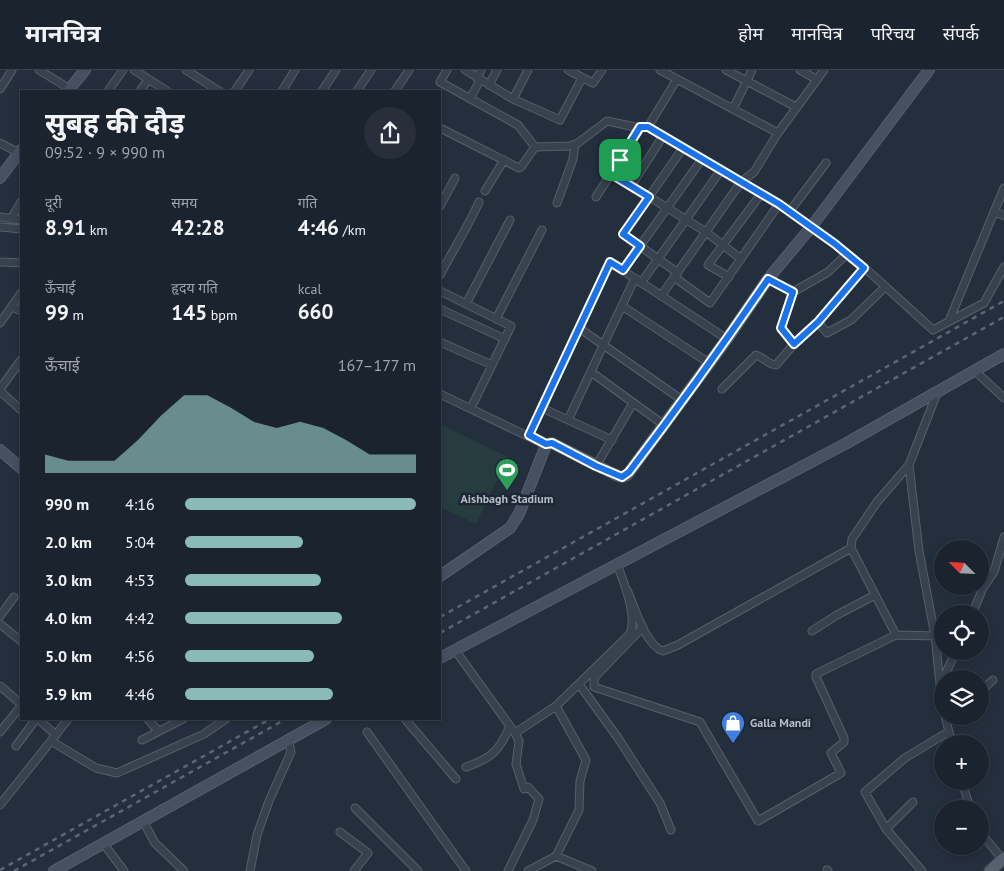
<!DOCTYPE html>
<html lang="hi">
<head>
<meta charset="utf-8">
<style>
  body { margin:0; font-family:"PT Sans","Noto Sans Devanagari",sans-serif; background:#282f3a; color:#f1f3f6; height:100vh; display:flex; flex-direction:column; font-size:19px; white-space:nowrap }
  * { box-sizing:border-box; margin:0 }
  p { font-size:16px; color:#a0a4aa }
  .icon { flex:none; width:28px; height:28px; fill:none; stroke:currentColor; stroke-width:2; stroke-linecap:round; stroke-linejoin:round }
  .map { position:relative; flex:1; overflow:hidden }
  .details { position:absolute; left:20px; top:20px; width:421px; height:630px; display:flex; flex-direction:column; background:#1b232e; border-radius:0px; box-shadow:0 2px 8px #0003,0 0 0 1px #39404a }
  .details>* { flex:none }
  .needle { width:32px; rotate:294deg }
  .controls { position:absolute; left:934px; top:470px; display:grid; gap:10px }
  .controls a { display:grid; place-items:center; width:55px; height:55px; border-radius:50%; background:#1b232e; box-shadow:0 2px 8px #0003,0 0 0 1px #39404a; font-size:25px }
  .pin { position:absolute; display:grid; place-items:center; width:42px; height:42px; color:#fff; margin:-21px; border-radius:10px; box-shadow:0 2px 8px #0006 }
  .round { display:grid; place-items:center; flex:none; width:52px; height:52px; border-radius:26px; background:#282f3a }
  .headline { display:flex; align-items:center; justify-content:space-between; height:85px; padding:0 25px }
  h1 { font-size:28px; font-weight:700; line-height:38px }
  .figures { display:grid; grid-template-columns:repeat(3,1fr); gap:8px; height:85px; padding:5px 25px }
  .figures div { display:grid; align-content:center }
  .figures b { font-size:21px; font-weight:700 }
  .figures small { font-size:14px; font-weight:400 }
  .figures p { font-size:14px }
  .chart { height:140px; padding:10px 25px }
  .chart p { display:flex; justify-content:space-between }
  .chart svg { width:100%; height:90px; margin-top:5px; fill:#8bbbb9; opacity:.7 }
  ul { padding:0 25px; list-style:none; font-size:16px }
  li { display:grid; grid-template-columns:80px 60px 1fr; align-items:center; height:38px }
  li i { height:12px; border-radius:6px; background:#8bbbb9 }
  header { display:flex; align-items:center; gap:30px; box-sizing:border-box; height:70px; padding:0 25px; background:#1b232e; border-bottom:1px solid #39404a }
  header strong { font-size:24px }
  nav { display:flex; gap:28px; margin-inline-start:auto; font-size:18px }
  .map>svg:first-child { display:block }
  .garden { fill:#263c3f }
  .lines { fill:none; stroke-linecap:round; stroke-linejoin:round }
  .street-casing { stroke:#565f6c; stroke-width:9 }
  .secondary-casing { stroke:#565f6c; stroke-width:12 }
  .primary-casing { stroke:#414a57; stroke-width:13 }
  .street { stroke:#38414e; stroke-width:7 }
  .secondary { stroke:#465061; stroke-width:10 }
  .primary { stroke:#56606e; stroke-width:11 }
  .rail { stroke:#5a6575; stroke-width:2.5; stroke-dasharray:5 5; stroke-linecap:butt }
  .route-casing { stroke:#fff; stroke-width:10 }
  .route { stroke:#1a73e8; stroke-width:6 }
  .labels { text-anchor:middle; stroke-width:5; stroke-linejoin:round; paint-order:stroke }
  .poi-label { font-size:12px; font-weight:bold; fill:#b4bcc9; stroke:#1d2633 }
</style>
</head>
<body>
<header>
<strong>मानचित्र</strong>
<nav><a>होम</a><a>मानचित्र</a><a>परिचय</a><a>संपर्क</a></nav>
</header>
<div class="map">
<svg width="1004" height="801" viewBox="0 0 1004 801">
  <rect width="100%" height="100%" fill="#242f3e"/>
  <path class="garden" d="M440 354 508 387 476 454 440 437Z"/>
  <g class="lines">
    <g class="street-casing">
      <path id="street" d="M39 0 70 19
        M134 0 167 21
        M186 0 219 21
        M447 0 440 12 518 55 535 77
        M465 0 513 29 560 50 582 8
        M568 0 593 13 602 0
        M660 0 778 63
        M726 0 796 37
        M800 0 816 9
        M477 8 481 0
        M677 9 648 57C703 90 759 120 811 156 855 186 893 224 933 260L984 233 1004 197
        M489 15 497 0
        M0 19 12 0
        M108 21 123 0
        M140 21 148 10
        M235 21 249 0
        M282 21 295 0
        M322 21 336 0
        M357 21 371 0
        M395 21 409 0
        M470 29 480 10
        M513 29 528 0
        M733 39 752 0
        M442 59 519 98 521 97 535 77 570 76 578 73 607 51 635 57H648
        M0 73 19 83
        M611 103 706 162 741 189
        M631 116 663 66
        M485 121 504 90
        M596 127 641 57
        M557 133 573 89 575 74
        M440 136 455 108
        M790 141 826 93
        M994 141 1004 146
        M0 147 21 150
        M11 149 21 132
        M0 157 21 159
        M0 192 21 193
        M623 200 702 89
        M678 203 623 164 683 78
        M440 205C453 180 468 157 479 132
        M674 207 710 233 779 134
        M729 207 708 195 761 124
        M768 209 793 222
        M641 213 721 100
        M440 221 511 256 471 338
        M661 226 741 112 754 102 778 63 824 0
        M466 234 510 150
        M622 236 709 293
        M12 237 21 241
        M440 239 505 269
        M496 249 542 160
        M949 251 1004 118
        M818 252 827 263 851 250 885 217
        M0 253 21 223
        M579 258 682 330
        M440 272 492 295
        M794 274 781 258 793 222 828 202 847 184
        M974 300 1004 328
        M591 302 664 355
        M0 319 21 290
        M722 319 756 285C763 287 769 295 776 295L794 274 818 252 864 199
        M0 321 21 340
        M440 324 546 375
        M542 338 612 370
        M568 350 635 208
        M529 365 610 192 727 269
        M909 395 919 481 935 566 942 633
        M596 396 633 333
        M851 478 896 565
        M627 520C635 537 645 575 663 581L678 575 851 478 852 469 877 432 909 395 937 323
        M972 544 983 518 994 502 1004 467
        M0 546 14 527
        M0 554 21 571
        M643 557 594 608V617L700 652 758 751 841 703 831 683 844 672V668L816 607V604L896 565 935 566
        M812 561 837 545 875 525
        M455 580 515 663 519 671 516 694 524 719 528 717 539 729 533 750 508 801
        M943 609 956 581
        M579 614 618 668 660 733 671 760
        M0 616 21 634
        M980 622 993 610
        M945 646 952 674
        M38 649 56 665
        M148 649 158 661
        M405 649 456 709
        M0 662 21 636
        M367 662 466 801
        M515 663 556 636 629 565C639 548 623 511 617 494
        M142 670 183 649
        M51 671 68 649
        M16 676 36 649
        M466 697C492 688 499 681 510 656
        M962 711 970 739
        M0 735 51 671 96 698 117 703 204 664 226 649
        M355 738 418 801
        M143 751 155 773 184 801
        M886 759 913 732
        M340 762 368 783 354 801
        M980 762 1003 790
        M103 773 124 801
        M556 786 592 801
        M827 800 828 801
        M250 801 257 765 269 731 291 682 288 669
        M528 801 556 786 579 740 580 711 586 690 556 636
        M922 801 886 759 865 722 905 688 948 662"/>
    </g>
    <g class="secondary-casing">
      <path id="secondary" d="M68 21 85 0
        M0 108 21 80
        M0 380 21 398
        M440 506 510 458 519 444 546 375 552 373 618 406 622 407 627 405 727 269 768 209 812 156 929 0
        M440 588 845 374 1004 284
        M54 801 326 649"/>
    </g>
    <g class="primary-casing">
      <path id="primary" d="M990 801 1004 788"/>
    </g>
    <use href="#street" class="street"/>
    <use href="#secondary" class="secondary"/>
    <use href="#primary" class="primary"/>
    <path class="rail" d="M440 547 1004 231
      M440 563 1004 247
      M0 800 270 649
      M14 801 286 649"/>
  </g>
  <g class="lines">
    <g class="route-casing">
      <path id="route" d="M640 57H648L779 134 835 174 864 198 818 252 794 274 781 258 793 222 768 209C723 275 677 339 629 402L622 407 596 396 552 373 546 374 529 365 610 192 623 200 640 176 623 164 649 127 611 104Z"/>
    </g>
    <use href="#route" class="route"/>
  </g>
  <defs>
    <g id="stadium-pin" transform="scale(1.25)"><path d="M0 17L-7.5 6A9.5 9.5 0 1 1 7.5 6Z" fill="#2e9e5b" stroke="#1d2633"/><path d="M0-5a6.5 5 0 1 0 0 10a6.5 5 0 1 0 0-10ZM-3.5-1.8h7v3.6h-7Z" fill="#fff"/></g>
    <g id="shop-pin" transform="scale(1.25)"><path d="M0 17L-7.5 6A9.5 9.5 0 1 1 7.5 6Z" fill="#3f7fe0" stroke="#1d2633"/><path d="M-5-2.5h2.3a2.7 3.5 0 0 1 5.4 0H5L5.5 6h-11ZM-1.5-2.5h3a1.5 2.3 0 0 0-3 0Z" fill="#fff"/></g>
  </defs>
  <g fill-rule="evenodd">
    <use href="#stadium-pin" x="507" y="400"/>
    <use href="#shop-pin" x="733" y="653"/>
  </g>
  <g class="labels">
    <g class="poi-label">
      <text x="507" y="433">Aishbagh Stadium</text>
      <text x="750" y="657" text-anchor="start">Galla Mandi</text>
    </g>
  </g>
</svg>
<div class="controls">
<a><svg class="needle" viewBox="-14 -14 28 28"><path d="M0-13l5 13h-10z" fill="#e53935"/><path d="M0 13l5-13h-10z" fill="#a0a4aa"/></svg></a>
<a><svg class="icon" aria-label="locate" viewBox="0 0 24 24"><circle cx="12" cy="12" r="6"/><path d="M12 2v4M12 18v4M2 12h4M18 12h4"/></svg></a>
<a><svg class="icon" aria-label="layers" viewBox="0 0 24 24"><path d="M12 4l9 5-9 5-9-5zM3 14l9 5 9-5"/></svg></a>
<a>+</a>
<a>−</a>
</div>
<div class="pin" style="left:620px;top:90px;background:#1e9e55"><svg class="icon" aria-label="arrive" viewBox="0 0 24 24"><path d="M6 21V4h12l-3 4 3 4H6"/></svg></div>
<section class="details">
<div class="headline"><div><h1>सुबह की दौड़</h1><p>09:52 · 9 × 990 m</p></div><a class="round"><svg class="icon" aria-label="share" viewBox="0 0 24 24"><path d="M12 15V3M7 8l5-5 5 5M5 13v7h14v-7"/></svg></a></div>
<div class="figures">
<div><p>दूरी</p><b>8.91<small> km</small></b></div>
<div><p>समय</p><b>42:28</b></div>
<div><p>गति</p><b>4:46<small> /km</small></b></div>
</div>
<div class="figures">
<div><p>ऊँचाई</p><b>99<small> m</small></b></div>
<div><p>हृदय गति</p><b>145<small> bpm</small></b></div>
<div><p>kcal</p><b>660</b></div>
</div>
<div class="chart"><p><span>ऊँचाई</span>167–177 m</p>
<svg viewBox="0 0 160 44" preserveAspectRatio="none"><path d="M0 44V35L10 38L20 38L30 38L40 28L50 16L60 6L70 6L80 12L90 19L100 22L110 19L120 22L130 28L140 35L150 35L160 35V44z"/></svg>
</div>
<ul>
<li><b>990 m</b>4:16<i style="width:100%"></i></li>
<li><b>2.0 km</b>5:04<i style="width:51%"></i></li>
<li><b>3.0 km</b>4:53<i style="width:59%"></i></li>
<li><b>4.0 km</b>4:42<i style="width:68%"></i></li>
<li><b>5.0 km</b>4:56<i style="width:56%"></i></li>
<li><b>5.9 km</b>4:46<i style="width:64%"></i></li>
</ul>
</section>
</div>
</body>
</html>
